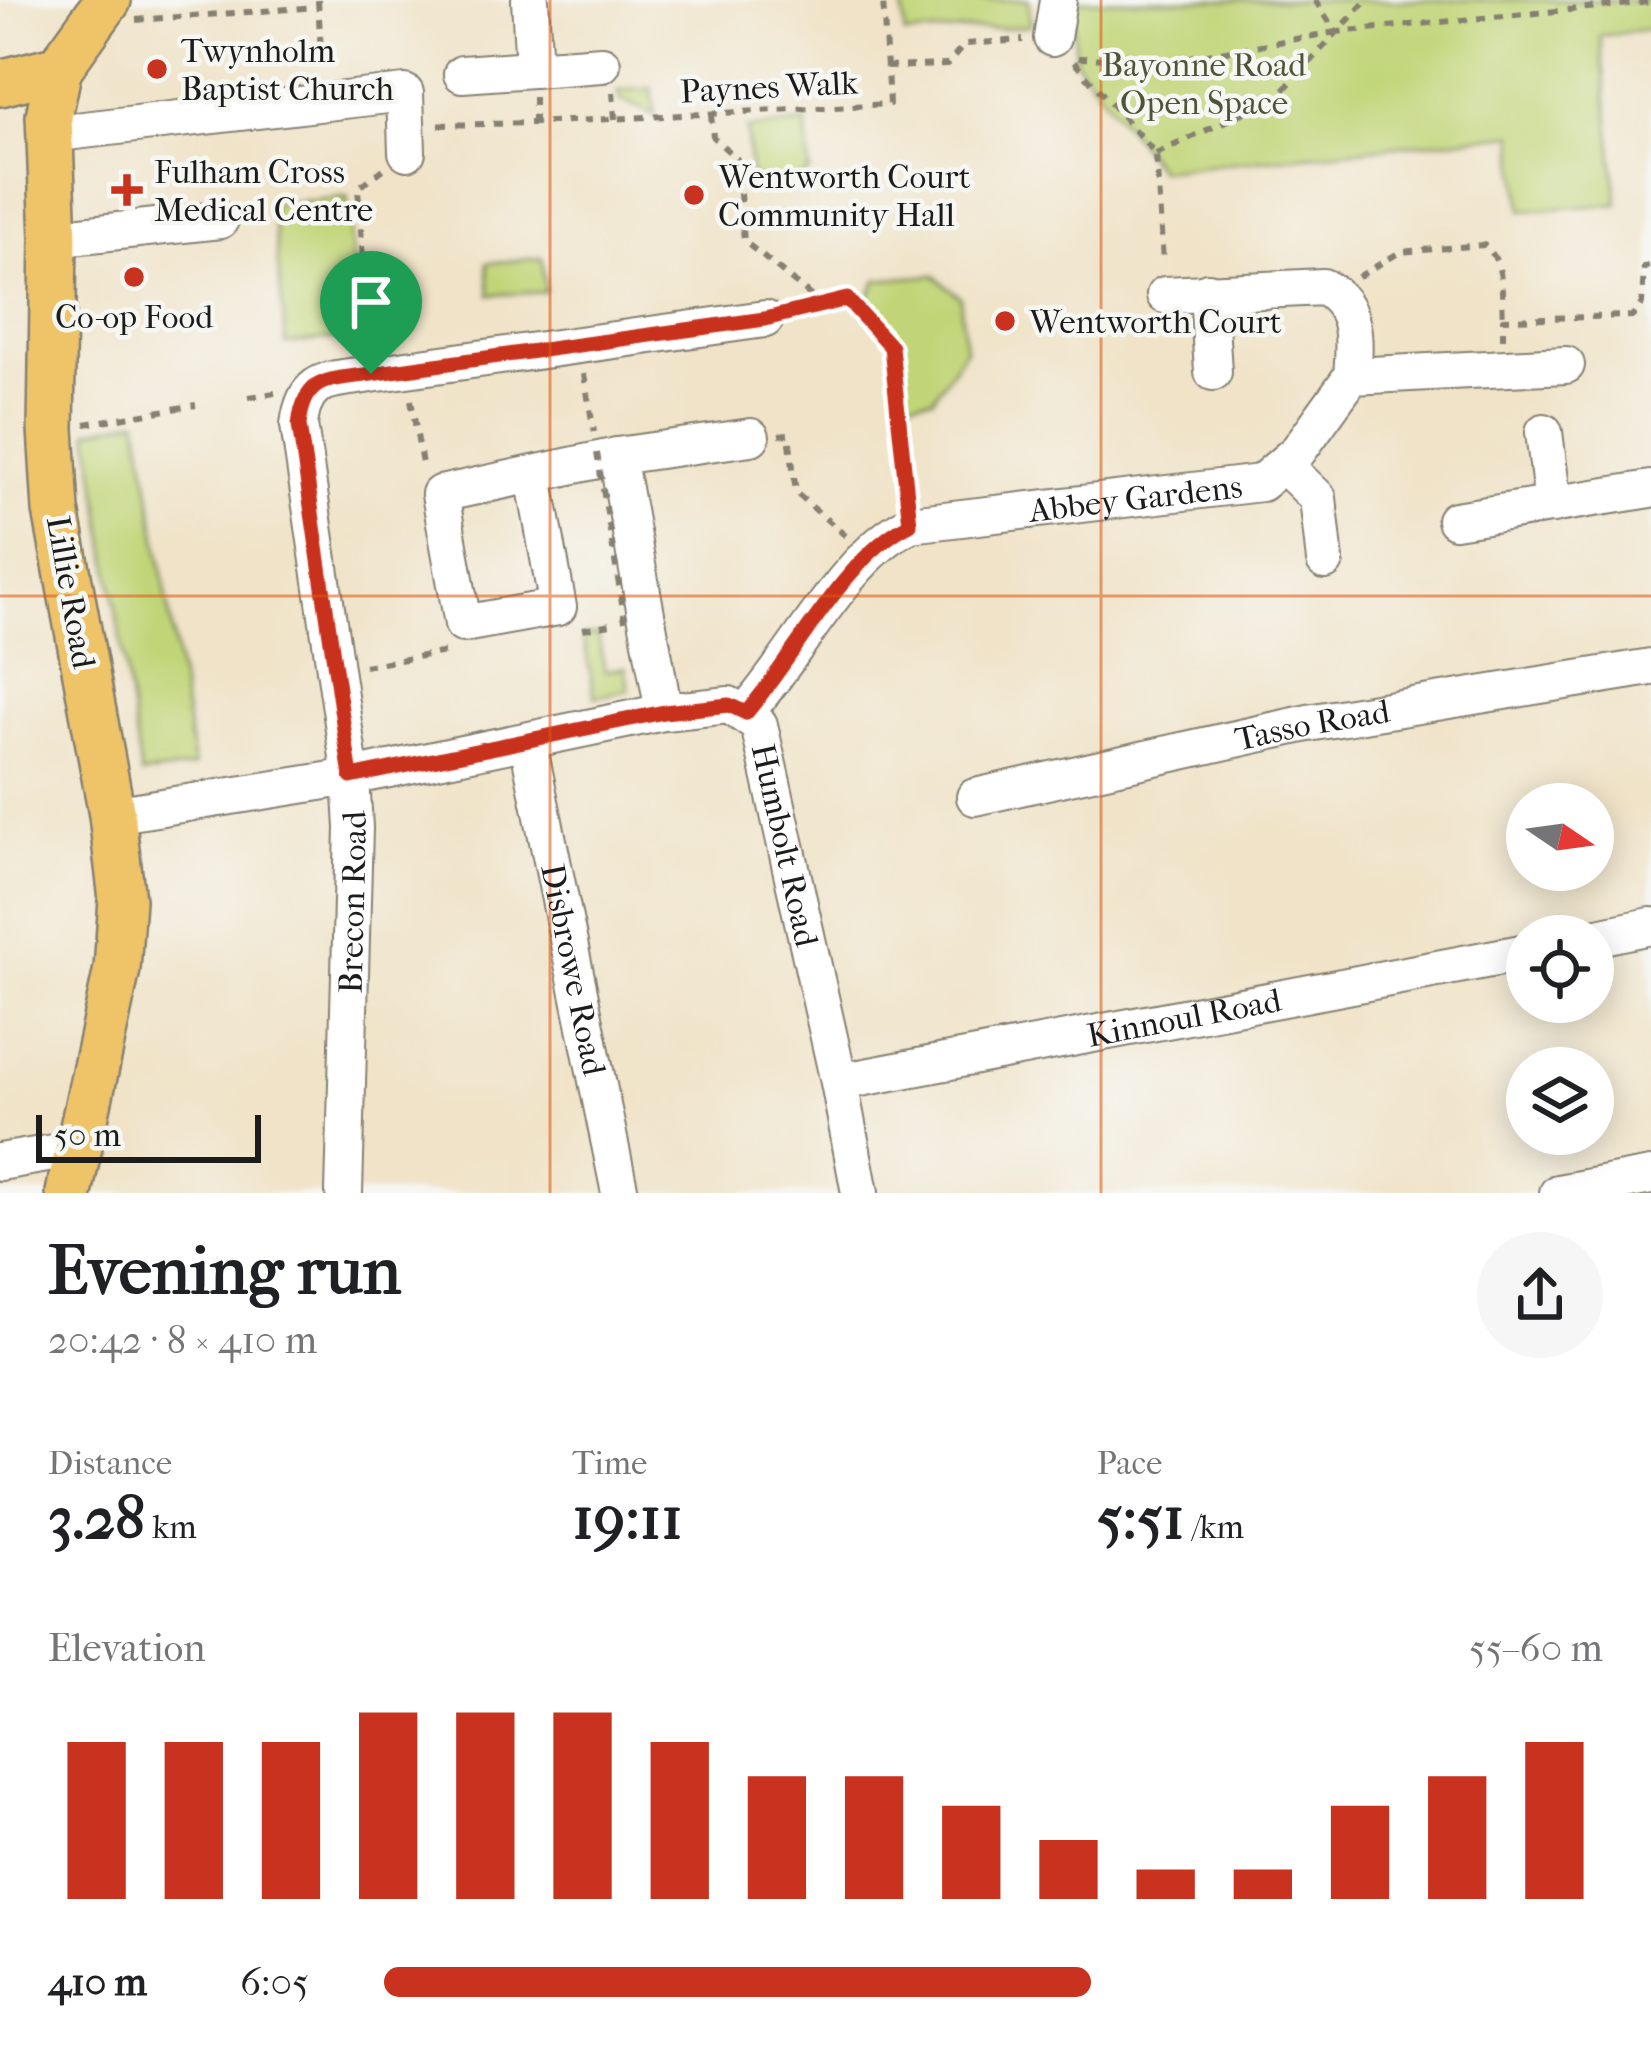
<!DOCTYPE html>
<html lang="en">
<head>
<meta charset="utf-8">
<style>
  body { margin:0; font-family:"IM FELL French Canon",serif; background:#f6f6f6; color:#202124; height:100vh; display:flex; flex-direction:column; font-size:45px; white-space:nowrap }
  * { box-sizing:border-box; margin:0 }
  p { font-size:39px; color:#757577 }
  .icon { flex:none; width:66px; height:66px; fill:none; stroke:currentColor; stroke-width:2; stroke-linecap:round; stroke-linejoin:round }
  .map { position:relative; height:1193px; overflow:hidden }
  .details { display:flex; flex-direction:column; background:#fff; flex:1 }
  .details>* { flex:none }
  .needle { width:78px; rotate:103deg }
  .buttons { position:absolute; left:1506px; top:783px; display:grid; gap:24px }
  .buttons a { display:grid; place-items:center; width:108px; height:108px; border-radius:50%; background:#fff; box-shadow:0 6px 30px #0003; font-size:60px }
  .scale { position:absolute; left:36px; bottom:30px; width:225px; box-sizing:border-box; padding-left:12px; border:6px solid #1c1c1c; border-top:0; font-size:33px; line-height:42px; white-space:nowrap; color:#1c1c1c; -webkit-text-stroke:9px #f6f6f2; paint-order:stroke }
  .pin { position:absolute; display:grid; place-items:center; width:102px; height:102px; color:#fff; margin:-123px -51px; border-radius:50% 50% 50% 0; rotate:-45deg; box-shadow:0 0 12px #0007 }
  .pin .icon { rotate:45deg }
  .round { display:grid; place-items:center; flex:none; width:126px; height:126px; border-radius:63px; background:#f6f6f6 }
  .overview { display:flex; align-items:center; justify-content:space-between; height:204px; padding:0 48px }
  h1 { font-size:66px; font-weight:800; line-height:90px }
  .stats { display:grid; grid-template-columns:repeat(3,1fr); gap:18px; height:204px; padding:12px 48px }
  .stats div { display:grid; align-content:center }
  .stats b { font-size:60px; font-weight:800 }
  .stats small { font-size:33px; font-weight:400 }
  .stats p { font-size:33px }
  .chart { height:336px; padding:24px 48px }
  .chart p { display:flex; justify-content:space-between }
  .chart svg { width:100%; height:216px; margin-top:12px; stroke:#c8321e; stroke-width:6 }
  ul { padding:0 48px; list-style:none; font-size:39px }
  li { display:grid; grid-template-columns:192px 144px 1fr; align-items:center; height:90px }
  li i { height:30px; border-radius:15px; background:#c8321e }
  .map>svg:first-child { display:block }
  .green { fill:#c1d578; stroke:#6e784a; stroke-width:3 }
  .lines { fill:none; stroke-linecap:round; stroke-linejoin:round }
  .minor-casing { stroke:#868072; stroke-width:40 }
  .major-casing { stroke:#868072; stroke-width:50 }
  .path { stroke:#868072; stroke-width:6; stroke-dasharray:9 9; stroke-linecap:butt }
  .minor { stroke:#fff; stroke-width:36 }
  .major { stroke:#efc469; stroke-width:45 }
  .path-bridge { stroke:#868072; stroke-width:6; stroke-dasharray:9 9; stroke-linecap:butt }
  .route-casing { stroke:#fff; stroke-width:24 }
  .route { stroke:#c8321e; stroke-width:15 }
  .grid { fill:none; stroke:#de560d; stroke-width:3; stroke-opacity:0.55 }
  .poi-dot { fill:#c8321e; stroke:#f6f6f2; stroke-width:4.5 }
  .labels { text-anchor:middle; stroke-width:9; stroke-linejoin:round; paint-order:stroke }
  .poi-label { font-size:33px; fill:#1c1c1c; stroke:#f6f6f2; text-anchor:start }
  .park-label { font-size:33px; fill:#4e5438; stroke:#f6f6f2 }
  .street-label { font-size:33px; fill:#1c1c1c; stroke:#f6f6f2 }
</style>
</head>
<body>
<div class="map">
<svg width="1651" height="1193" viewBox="0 0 1651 1193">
  <rect width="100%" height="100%" fill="#f6f6f2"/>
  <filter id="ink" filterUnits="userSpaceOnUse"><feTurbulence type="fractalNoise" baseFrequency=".00833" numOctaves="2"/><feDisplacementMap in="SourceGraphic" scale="24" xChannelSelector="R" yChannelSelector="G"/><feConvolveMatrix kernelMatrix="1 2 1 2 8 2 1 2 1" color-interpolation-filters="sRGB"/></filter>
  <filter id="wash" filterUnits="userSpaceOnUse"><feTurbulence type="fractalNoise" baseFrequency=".004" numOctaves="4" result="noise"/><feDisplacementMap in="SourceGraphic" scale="48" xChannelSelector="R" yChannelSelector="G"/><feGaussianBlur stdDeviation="2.7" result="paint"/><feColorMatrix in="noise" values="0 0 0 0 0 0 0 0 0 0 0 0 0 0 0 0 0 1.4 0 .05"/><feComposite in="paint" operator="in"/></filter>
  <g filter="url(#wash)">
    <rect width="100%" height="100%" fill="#f0e3c8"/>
    <path class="green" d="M903 0H1029L1030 26 905 35Z
      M1073 0H1651V29L1600 36 1618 204 1522 211 1514 134 1159 170 1075 60Z
      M652 88 655 115 620 100 618 91Z
      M806 123 810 171 802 178 758 182 750 174 747 129Z
      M347 197 360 336 286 344 272 204Z
      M542 258 545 292 490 295 487 263Z
      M934 275 960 297 965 349 933 398 908 401 903 351 863 309 877 280Z
      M138 419 194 767 141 775 89 431Z
      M598 634 605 671 625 667 629 690 595 697 583 637Z"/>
  </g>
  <g filter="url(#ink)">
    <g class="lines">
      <g class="minor-casing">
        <g id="minor">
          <path d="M530 0 534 69"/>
          <path d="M1052 38 1058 0"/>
          <path d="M462 74 602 64"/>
          <path d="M49 134 405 93 407 152"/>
          <path d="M54 238 220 220"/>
          <path d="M1208 291 1213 372"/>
          <path d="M1165 295 1323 287C1358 305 1355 341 1352 376"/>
          <path d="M1544 432 1553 505"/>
          <path d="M1285 466 1318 498 1325 561"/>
          <path d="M534 476 558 607 463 624 440 494 617 456"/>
          <path d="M1455 520 1651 489"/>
          <path d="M664 712 617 456 751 437"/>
          <path id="s1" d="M745 713C795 658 845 556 910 524L1261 483 1298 451 1352 376 1566 365"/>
          <path id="s2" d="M528 743 620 1193"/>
          <path id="s3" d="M975 797 1308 723 1651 667"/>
          <path id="s4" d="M112 815 351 777 664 712 729 705 759 725 839 1082 860 1193"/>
          <path d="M1593 938 1651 926"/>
          <path id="s5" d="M839 1082 1527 952"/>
          <path d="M0 1162 77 1149"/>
          <path id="s6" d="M344 1193 354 828 351 777 299 425C305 375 329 381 371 374L765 319"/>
          <path d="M1558 1193 1651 1176"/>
        </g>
      </g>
      <g class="major-casing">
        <path id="major" d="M0 83 59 68
          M69 1193 117 969 122 900 112 815 56 510 51 429 54 238 49 116 59 68 108 0"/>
      </g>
      <path class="path" d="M318 0 322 70
        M1315 0 1336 32 1651 2
        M136 20 318 7
        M1078 58 1173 60 1336 32
        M1074 62 1156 154 1163 262
        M886 67 947 65 965 44 1023 40
        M613 92 615 119
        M534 97V123
        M711 114 713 137 737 159 744 241 822 305
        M439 125 534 123 889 104 883 0
        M1156 154 1277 97 1367 0
        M1358 277 1400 252 1484 245C1506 262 1501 294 1503 319
        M796 312 847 299 891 347 907 491
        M1503 339V319L1633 316 1642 303 1644 267 1651 266
        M369 345 358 188 385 168
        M584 374 594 432
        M249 397 275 393
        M411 400 423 470
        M85 424 196 405
        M779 435 789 434 796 493 847 537
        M583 629 617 623
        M364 666 446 652"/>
      <use href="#minor" class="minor"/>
      <use href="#major" class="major"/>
      <path class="path-bridge" d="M597 453 625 621"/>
    </g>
  </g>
  <g class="lines" filter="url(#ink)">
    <g class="route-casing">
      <path id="route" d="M847 299 891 347 910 524C845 556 795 657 746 713L729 705 664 712 351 777 299 425C305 375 328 381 371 374L765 319Z"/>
    </g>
    <use href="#route" class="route"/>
  </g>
  <path class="grid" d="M550 0V1193M1101 0V1193M0 596H1651"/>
  <g class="poi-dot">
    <circle cx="157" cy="69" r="12"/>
    <path d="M121 172h12v12h12v12h-12v12h-12v-12h-12v-12h12z"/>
    <circle cx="694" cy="195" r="12"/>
    <circle cx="134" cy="277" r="12"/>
    <circle cx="1005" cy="321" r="12"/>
  </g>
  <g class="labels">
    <g class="poi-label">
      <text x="181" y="62">Twynholm<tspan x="181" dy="38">Baptist Church</tspan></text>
      <text x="154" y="183">Fulham Cross<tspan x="154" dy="38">Medical Centre</tspan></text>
      <text x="718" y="188">Wentworth Court<tspan x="718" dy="38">Community Hall</tspan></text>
      <text x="134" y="328" text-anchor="middle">Co-op Food</text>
      <text x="1029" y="333">Wentworth Court</text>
    </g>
    <g class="park-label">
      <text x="1204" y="76">Bayonne Road<tspan x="1204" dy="38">Open Space</tspan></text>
    </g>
    <g class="street-label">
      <text transform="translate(769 86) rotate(-3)" y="12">Paynes Walk</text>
      <text dy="12" stroke="none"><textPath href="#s1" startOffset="480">Abbey Gardens</textPath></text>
      <text transform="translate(72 592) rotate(80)" y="12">Lillie Road</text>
      <text dy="12" stroke="none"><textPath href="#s3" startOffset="345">Tasso Road</textPath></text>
      <text dy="12" stroke="none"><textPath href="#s4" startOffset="786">Humbolt Road</textPath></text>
      <text dy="12" stroke="none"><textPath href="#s6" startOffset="291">Brecon Road</textPath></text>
      <text dy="12" stroke="none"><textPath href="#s2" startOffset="231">Disbrowe Road</textPath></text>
      <text dy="12" stroke="none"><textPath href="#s5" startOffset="351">Kinnoul Road</textPath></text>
    </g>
  </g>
</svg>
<div class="buttons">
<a><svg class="needle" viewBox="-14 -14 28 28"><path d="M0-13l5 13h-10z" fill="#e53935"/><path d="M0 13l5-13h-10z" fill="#757577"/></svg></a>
<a><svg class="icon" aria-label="locate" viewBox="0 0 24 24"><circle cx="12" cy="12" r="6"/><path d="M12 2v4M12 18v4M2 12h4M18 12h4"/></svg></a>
<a><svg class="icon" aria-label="layers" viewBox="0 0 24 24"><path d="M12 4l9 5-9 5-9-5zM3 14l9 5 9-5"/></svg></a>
</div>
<div class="scale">50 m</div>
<div class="pin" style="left:371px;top:374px;background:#1e9e55"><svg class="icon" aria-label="arrive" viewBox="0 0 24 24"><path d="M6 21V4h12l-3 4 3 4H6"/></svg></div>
</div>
<section class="details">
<div class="overview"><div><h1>Evening run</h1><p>20:42 · 8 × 410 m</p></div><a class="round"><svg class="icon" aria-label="share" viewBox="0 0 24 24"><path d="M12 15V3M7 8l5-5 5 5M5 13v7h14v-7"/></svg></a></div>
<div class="stats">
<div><p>Distance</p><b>3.28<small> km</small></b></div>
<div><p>Time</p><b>19:11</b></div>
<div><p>Pace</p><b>5:51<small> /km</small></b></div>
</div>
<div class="chart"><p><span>Elevation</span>55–60 m</p>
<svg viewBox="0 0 160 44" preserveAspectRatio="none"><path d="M5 44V12M15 44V12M25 44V12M35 44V6M45 44V6M55 44V6M65 44V12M75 44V19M85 44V19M95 44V25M105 44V32M115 44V38M125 44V38M135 44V25M145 44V19M155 44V12"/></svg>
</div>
<ul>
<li><b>410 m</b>6:05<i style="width:58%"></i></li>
</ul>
</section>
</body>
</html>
